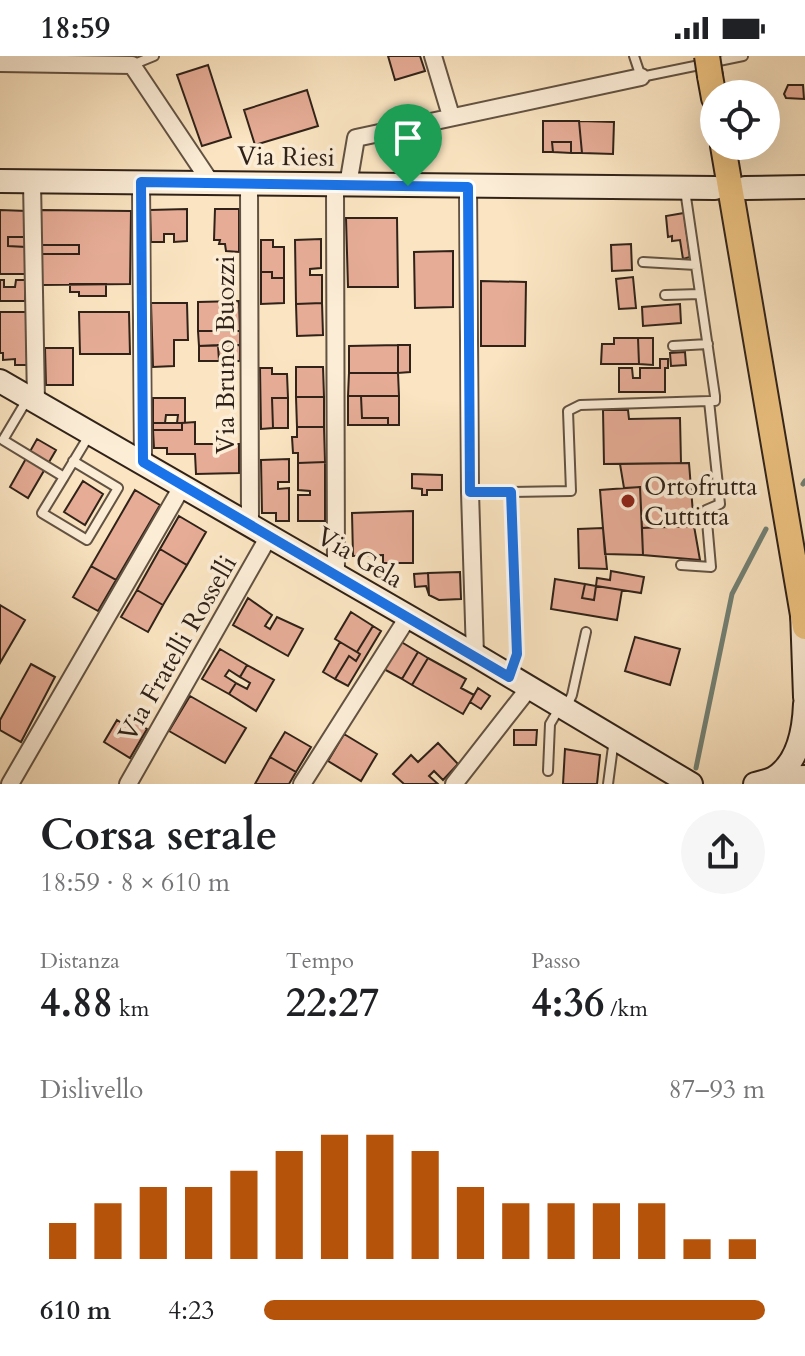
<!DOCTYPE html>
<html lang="it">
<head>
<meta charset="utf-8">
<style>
  body { margin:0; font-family:Cardo,serif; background:#f6f6f6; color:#202124; height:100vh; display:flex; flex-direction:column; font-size:30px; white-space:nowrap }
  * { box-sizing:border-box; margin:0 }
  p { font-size:26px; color:#757577 }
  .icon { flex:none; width:44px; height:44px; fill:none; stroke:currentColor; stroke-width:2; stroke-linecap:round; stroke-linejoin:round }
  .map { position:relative; height:728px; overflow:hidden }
  .drawer { display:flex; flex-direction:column; background:#fff; flex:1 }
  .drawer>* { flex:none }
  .tools { position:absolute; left:700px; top:24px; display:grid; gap:16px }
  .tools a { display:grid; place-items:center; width:80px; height:80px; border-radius:50%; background:#fff; box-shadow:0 8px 32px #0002; font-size:40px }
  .pin { position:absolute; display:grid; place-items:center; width:68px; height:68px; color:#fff; margin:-82px -34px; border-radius:50% 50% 50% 0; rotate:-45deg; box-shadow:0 0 8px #0007 }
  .pin .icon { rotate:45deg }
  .round { display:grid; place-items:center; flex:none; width:84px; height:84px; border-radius:42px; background:#f6f6f6 }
  .overview { display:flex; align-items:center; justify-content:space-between; height:136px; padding:0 40px }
  h1 { font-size:44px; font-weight:700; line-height:60px }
  .stats { display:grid; grid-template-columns:repeat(3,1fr); gap:12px; height:136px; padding:8px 40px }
  .stats div { display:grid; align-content:center }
  .stats b { font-size:40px; font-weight:700 }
  .stats small { font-size:22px; font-weight:400 }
  .stats p { font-size:22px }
  .chart { height:224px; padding:16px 40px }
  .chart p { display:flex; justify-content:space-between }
  .chart svg { width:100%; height:144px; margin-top:8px; stroke:#b45309; stroke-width:6 }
  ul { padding:0 40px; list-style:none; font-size:26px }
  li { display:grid; grid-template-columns:128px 96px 1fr; align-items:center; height:60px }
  li i { height:20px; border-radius:10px; background:#b45309 }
  .status { display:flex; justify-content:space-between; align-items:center; height:56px; padding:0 40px; background:#fff; direction:ltr }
  .status svg { height:22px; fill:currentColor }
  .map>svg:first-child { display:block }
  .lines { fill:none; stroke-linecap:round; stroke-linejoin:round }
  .stream { stroke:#728074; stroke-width:5 }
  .building { fill:#e6ac96; stroke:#302218; stroke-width:2 }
  .lane-casing { stroke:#625242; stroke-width:12 }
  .street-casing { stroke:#625242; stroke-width:20 }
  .secondary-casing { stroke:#302218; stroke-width:26 }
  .primary-casing { stroke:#302218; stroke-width:28 }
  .lane { stroke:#fcedd7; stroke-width:8 }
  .street { stroke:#fcedd7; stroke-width:16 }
  .secondary { stroke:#fcedd7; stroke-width:22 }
  .primary { stroke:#edc280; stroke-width:24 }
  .primary-bridge-casing { stroke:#302218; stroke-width:28; stroke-linecap:butt }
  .primary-bridge { stroke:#edc280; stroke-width:24 }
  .route-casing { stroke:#fff; stroke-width:16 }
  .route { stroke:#1a73e8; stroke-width:10 }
  .poi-dot { fill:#8f2418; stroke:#fcedd7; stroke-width:3 }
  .labels { text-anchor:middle; stroke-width:7; stroke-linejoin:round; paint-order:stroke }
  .street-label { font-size:26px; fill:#302218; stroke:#fcedd7 }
  .poi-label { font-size:26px; fill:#302218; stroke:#fcedd7; text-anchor:start }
</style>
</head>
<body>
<div class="status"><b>18:59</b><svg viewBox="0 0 49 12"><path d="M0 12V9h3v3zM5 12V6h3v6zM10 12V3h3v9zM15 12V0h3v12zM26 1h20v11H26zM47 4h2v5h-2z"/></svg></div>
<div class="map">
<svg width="805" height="728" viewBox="0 0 805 728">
  <rect width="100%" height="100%" fill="#fae4c1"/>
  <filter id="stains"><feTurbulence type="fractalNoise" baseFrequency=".0025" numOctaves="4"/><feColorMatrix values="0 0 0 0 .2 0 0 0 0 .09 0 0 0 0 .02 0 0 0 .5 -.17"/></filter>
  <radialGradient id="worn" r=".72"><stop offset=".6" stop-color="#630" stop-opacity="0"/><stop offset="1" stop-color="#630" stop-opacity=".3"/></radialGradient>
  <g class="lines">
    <path class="stream" d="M803 428 805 425
      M696 712 732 538 766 473"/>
  </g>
  <path class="building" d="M388 0H420L425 15 395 24Z
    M208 9 231 81 202 90 177 19Z
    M788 29H803L804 43 786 42 784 38Z
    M307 34 318 70 255 89 244 54Z
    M543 65H579L582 97H571V86H552L553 96H543Z
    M579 65 614 66 613 98 582 97Z
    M552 86H571V97L553 96Z
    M187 153V185L174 186V178H164V186H151L150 154Z
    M215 153H239V196L226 195 225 188H219L220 184H214Z
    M0 154 27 155 26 181H8V190L26 191V218H0Z
    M41 154 131 155 130 228 42 229 41 198H79V189H41Z
    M684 157 690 201 683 203 680 184 672 185V180L668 181 666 160Z
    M346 162H397L398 231H348Z
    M8 181H26V191L8 190Z
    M321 183V212L310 213V219H322V247L296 248 295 184Z
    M261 184H273V191H284V222H272V216H261Z
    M631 188 632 214 612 215 611 189Z
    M41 189H79V198H41Z
    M453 195V251L415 252 414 196Z
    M261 216H272V222H284V247L261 248Z
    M633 221 636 252 619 253 616 223Z
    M0 224H4V231H15L16 224H25V245H0Z
    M481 225 526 226 525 290H481Z
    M70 228H106V240H79V236H70Z
    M239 245 240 275H198V246Z
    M151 247H187L188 284H174V310L153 311Z
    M322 247 323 279 297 280 296 248Z
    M680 248 681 267 643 270 642 251Z
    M0 256H26L27 309H15V303L3 304V297H0Z
    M79 256H129L130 298H80Z
    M198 275H240V289L199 290Z
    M614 282H638L639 308H601L602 288H614Z
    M638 282H653V309L639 308Z
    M218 289 219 305H199V290Z
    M218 289H240V305H219Z
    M398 289V317H349V290Z
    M398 289H410V316L398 317Z
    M45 292H73V329H46Z
    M685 296 686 309 671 310 670 297Z
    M660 303H668V312H665V336H619V312H632L633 322H640V312H660Z
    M296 311H323L324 341H296Z
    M260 312H272V318H287L288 342H272L273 372 261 373Z
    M349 317H398L399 340H348Z
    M348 340H361L362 362H388V369H348Z
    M361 340H399V369H388V362H362Z
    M296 341H324V371H297Z
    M153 342H185V367H177L178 359H166L165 367H153Z
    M272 342H288V372H273Z
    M603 354H628L629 363 680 362 681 407 604 408Z
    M195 366V388H239V417L196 418 195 398H167V392H154L153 374H182V367Z
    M153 367H182V374H153Z
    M297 371H324L325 406 298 407V397H293L292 381H297Z
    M37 383 56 394 28 442 10 431Z
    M289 403V426H278V433L289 432V465H276V457H262L261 404Z
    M325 406V465H298V439H310V435L298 434V407Z
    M689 407 694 470 642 472 640 431 624 432 620 408Z
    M412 418 442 419V434H427V439H422V433L412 432Z
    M83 425 103 438 85 469 64 456Z
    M640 431 643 499 605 498 600 434Z
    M135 434 160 449 116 524 91 510Z
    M413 455V507H383V499L353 500 352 457Z
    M179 460 206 476 187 509 160 493Z
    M694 470 700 504 643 499 642 472Z
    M603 472 607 513 579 512 578 473Z
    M160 493 187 509 163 549 137 534Z
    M91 510 116 524 98 555 73 541Z
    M611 515 644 521 641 537 596 530 597 522 610 524Z
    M460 516 461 543 439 544 429 539 428 517Z
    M428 517 429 539 426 530 415 531 414 518Z
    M555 523 585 528 582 542 594 544 596 530 622 534 617 564 551 553Z
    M585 528 596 530 594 544 582 542Z
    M137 534 163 549 148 576 121 561Z
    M248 542 272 559 265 570 270 573 277 561 303 573 288 600 233 569Z
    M0 549 25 564 0 607Z
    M351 556 373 570 357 596 335 583Z
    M373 570 381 575 348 630 335 623 349 600 356 605 360 598 357 596Z
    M635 581 680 593 670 629 625 615Z
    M398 584 418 596 402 623 382 612Z
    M340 586 360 598 356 605 349 600 335 623 323 616Z
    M220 593 247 609 240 621 229 614 225 620 236 627 229 638 202 623Z
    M418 596 428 602 412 629 402 623Z
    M428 602 466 623 461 632 474 639 463 658 412 629Z
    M31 608 55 621 21 686 0 674V664Z
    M247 609 274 624 256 655 229 638 236 627 247 633 250 627 240 621Z
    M478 632 490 640 481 653 470 646Z
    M190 640 246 672 225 707 169 675Z
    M117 664 128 671 132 664 147 673 130 702 104 686Z
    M514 674H537L536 689H514Z
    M285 676 311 691 296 716 270 701Z
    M344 678 377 698 361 725 328 705Z
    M438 687 458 708 443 724 434 715 429 720 438 728H404L393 718 411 699 418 706Z
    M565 693 600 699 597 728H563Z
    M270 701 296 716 289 728H255Z"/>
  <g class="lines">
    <g class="lane-casing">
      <path id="lane" d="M634 0 641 21 743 0
        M132 9 154 0
        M685 134 715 340V345H709
        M643 206 696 209
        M665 239 700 238
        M673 290 708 288
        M28 342 3 384 64 421 90 378
        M64 421 42 457 87 484 118 432 73 405
        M470 436H511
        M510 616 517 598 511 436 571 435 568 355 580 349 709 345 720 448 706 454 711 511 681 509
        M566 652 572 639 586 576
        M548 715 550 668 560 651
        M608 728 614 683"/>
    </g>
    <g class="street-casing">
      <path id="street" d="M433 0 451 60
        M0 7 132 9 211 127
        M32 126 36 345
        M141 126 143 406
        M249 129 250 469
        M335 129 336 519
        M348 129 356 82 641 21
        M468 131 470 436 475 599
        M10 728 183 429
        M128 728 269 480
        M302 728 408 561
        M454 728 529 632"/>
    </g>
    <g class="secondary-casing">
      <path id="secondary" d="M0 125 715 132
        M745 132 805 131
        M0 325 475 599 691 728
        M802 555 805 641
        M774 722 805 721
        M755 728C761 726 769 725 774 722 798 707 804 674 805 648"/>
    </g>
    <g class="primary-casing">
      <path id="primary" d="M710 20 714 42
        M723 90 805 571"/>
    </g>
    <use href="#lane" class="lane"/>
    <use href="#street" class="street"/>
    <use href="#secondary" class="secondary"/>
    <use href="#primary" class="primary"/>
    <g class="primary-bridge-casing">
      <path id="primary-bridge" d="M707 0 710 20"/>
    </g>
    <use href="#primary-bridge" class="primary-bridge"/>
  </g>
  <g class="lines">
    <g class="route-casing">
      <path id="route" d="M141 126 468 131 470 436H511L517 598 509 621 143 406Z"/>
    </g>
    <use href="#route" class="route"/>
  </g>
  <circle class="poi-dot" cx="628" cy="445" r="8"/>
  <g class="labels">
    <g class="street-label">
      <text transform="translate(286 100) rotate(1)" y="9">Via Riesi</text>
      <text transform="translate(225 299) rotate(-90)" y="9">Via Bruno Buozzi</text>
      <text transform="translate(360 501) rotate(30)" y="9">Via Gela</text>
      <text transform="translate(177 592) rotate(-60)" y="9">Via Fratelli Rosselli</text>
    </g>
    <g class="poi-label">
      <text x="644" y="439">Ortofrutta<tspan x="644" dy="30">Cuttitta</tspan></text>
    </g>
  </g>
  <rect width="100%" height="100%" filter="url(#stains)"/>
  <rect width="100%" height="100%" fill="url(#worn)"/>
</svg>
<div class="tools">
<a><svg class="icon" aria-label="locate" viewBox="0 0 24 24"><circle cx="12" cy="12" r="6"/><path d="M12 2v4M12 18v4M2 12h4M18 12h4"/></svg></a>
</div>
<div class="pin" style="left:408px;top:130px;background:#1e9e55"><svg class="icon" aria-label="arrive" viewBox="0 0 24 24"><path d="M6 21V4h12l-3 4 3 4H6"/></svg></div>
</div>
<section class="drawer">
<div class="overview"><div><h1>Corsa serale</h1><p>18:59 · 8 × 610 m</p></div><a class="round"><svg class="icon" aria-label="share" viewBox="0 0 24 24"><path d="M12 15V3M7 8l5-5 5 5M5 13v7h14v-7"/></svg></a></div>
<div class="stats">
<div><p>Distanza</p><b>4.88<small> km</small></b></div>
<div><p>Tempo</p><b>22:27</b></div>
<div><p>Passo</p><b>4:36<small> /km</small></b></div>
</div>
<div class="chart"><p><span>Dislivello</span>87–93 m</p>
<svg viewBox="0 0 160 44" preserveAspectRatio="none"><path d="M5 44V33M15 44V27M25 44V22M35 44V22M45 44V17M55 44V11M65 44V6M75 44V6M85 44V11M95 44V22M105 44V27M115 44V27M125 44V27M135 44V27M145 44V38M155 44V38"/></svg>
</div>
<ul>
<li><b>610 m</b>4:23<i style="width:100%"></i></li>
</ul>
</section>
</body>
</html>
